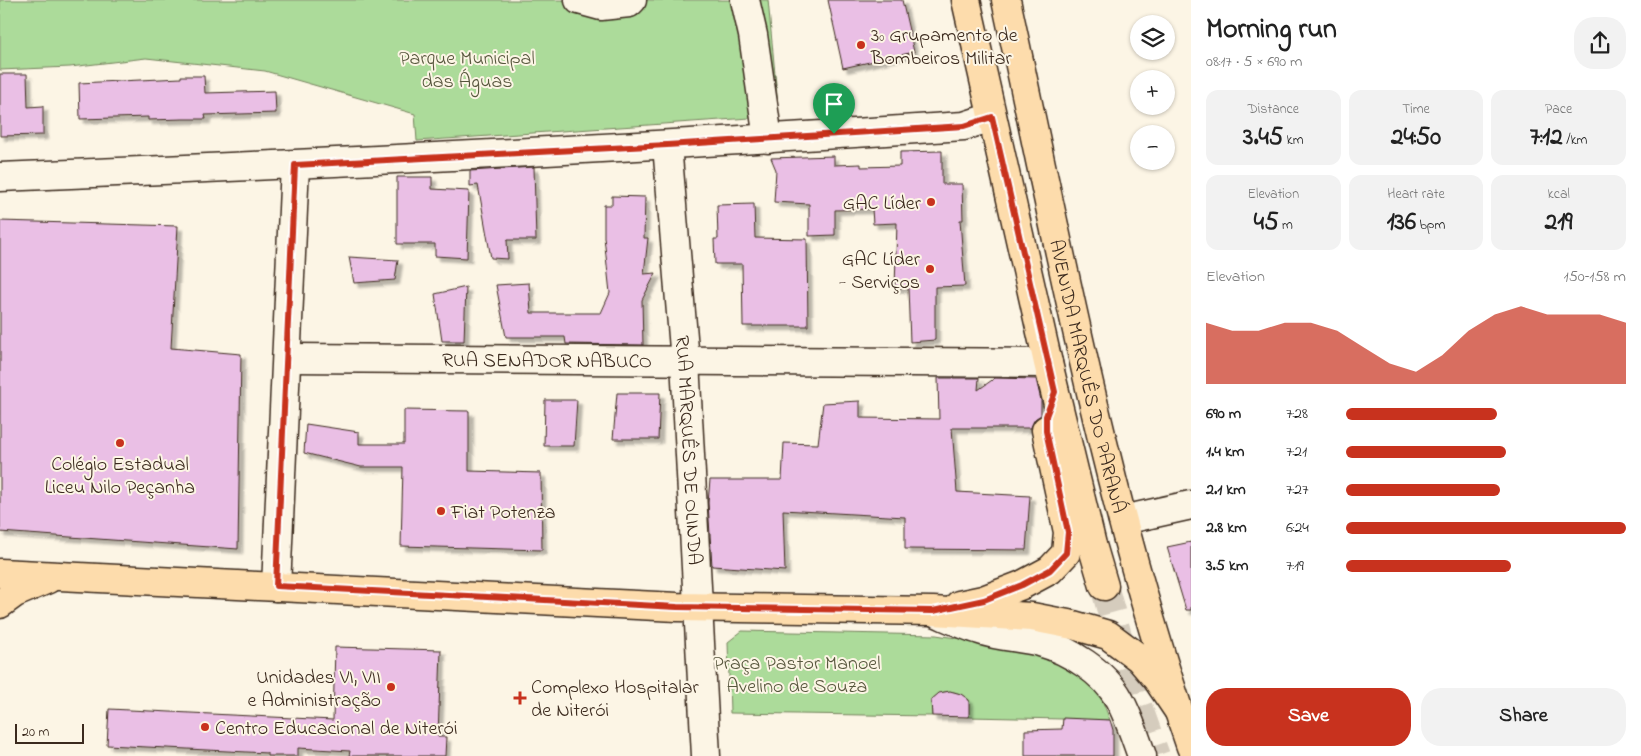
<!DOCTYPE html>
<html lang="en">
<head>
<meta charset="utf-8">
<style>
  body { margin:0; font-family:"Indie Flower",sans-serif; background:#f2f2f2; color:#222; height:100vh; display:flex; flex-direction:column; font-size:19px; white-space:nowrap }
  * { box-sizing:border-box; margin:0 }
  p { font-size:16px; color:#767676 }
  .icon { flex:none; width:28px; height:28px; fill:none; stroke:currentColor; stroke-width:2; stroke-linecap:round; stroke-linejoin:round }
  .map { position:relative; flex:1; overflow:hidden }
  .drawer { display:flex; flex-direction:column; background:#fff; width:450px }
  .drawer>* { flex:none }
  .buttons { position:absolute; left:1130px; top:15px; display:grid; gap:10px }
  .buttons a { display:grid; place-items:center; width:45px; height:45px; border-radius:50%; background:#fff; box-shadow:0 1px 4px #0004; font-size:25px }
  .scale { position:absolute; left:15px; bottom:12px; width:69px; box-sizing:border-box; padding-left:5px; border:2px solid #3b2a1e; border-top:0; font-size:14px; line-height:18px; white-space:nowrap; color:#3b2a1e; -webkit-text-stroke:4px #fcf5e5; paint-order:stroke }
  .pin { position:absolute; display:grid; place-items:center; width:42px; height:42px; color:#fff; margin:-51px -21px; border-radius:50% 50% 50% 0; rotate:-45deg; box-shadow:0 0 5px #0007 }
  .pin .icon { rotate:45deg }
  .round { display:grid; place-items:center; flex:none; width:52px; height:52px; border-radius:20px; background:#f2f2f2 }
  .headline { display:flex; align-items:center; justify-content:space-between; height:85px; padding:0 15px }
  h1 { font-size:28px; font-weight:700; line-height:38px }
  .stats { display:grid; grid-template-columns:repeat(3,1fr); gap:8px; height:85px; padding:5px 15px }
  .stats div { display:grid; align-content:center; border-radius:12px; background:#f2f2f2; text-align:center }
  .stats b { font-size:25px; font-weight:700 }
  .stats small { font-size:14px; font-weight:400 }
  .stats p { font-size:14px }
  .chart { height:140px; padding:10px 15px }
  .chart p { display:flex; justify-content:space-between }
  .chart svg { width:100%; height:90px; margin-top:5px; fill:#c8321e; opacity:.7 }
  .primary-button { display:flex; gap:10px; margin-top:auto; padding:10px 15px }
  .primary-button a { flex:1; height:58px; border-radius:20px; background:#c8321e; color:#fff; font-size:20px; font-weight:700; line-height:58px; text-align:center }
  .primary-button a+a { background:#f2f2f2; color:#222 }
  ul { padding:0 15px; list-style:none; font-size:16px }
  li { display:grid; grid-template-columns:80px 60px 1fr; align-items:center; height:38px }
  li i { height:12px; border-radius:6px; background:#c8321e }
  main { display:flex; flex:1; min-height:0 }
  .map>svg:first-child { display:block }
  .green { fill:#acdb9a; stroke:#74825c }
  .building { fill:#eabfe5; stroke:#3b2a1e; filter:url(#shadow) }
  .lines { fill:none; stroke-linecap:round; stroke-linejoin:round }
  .major-tunnel { stroke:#d5ccbd; stroke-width:28; stroke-dasharray:28 14; stroke-linecap:butt }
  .minor-casing { stroke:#3b2a1e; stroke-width:31 }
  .major-casing { stroke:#3b2a1e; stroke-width:31 }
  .minor { stroke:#fcf5e5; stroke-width:28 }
  .major { stroke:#fddcac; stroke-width:28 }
  .route-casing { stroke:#fff; stroke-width:10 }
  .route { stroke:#c8321e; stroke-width:6 }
  .poi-dot { fill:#c8321e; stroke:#fcf5e5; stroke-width:2 }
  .labels { text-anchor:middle; stroke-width:4; stroke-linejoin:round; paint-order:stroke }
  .poi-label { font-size:20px; fill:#3b2a1e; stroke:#fcf5e5; text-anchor:start }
  .park-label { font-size:20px; fill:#57563d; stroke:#fcf5e5 }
  .street-label { font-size:20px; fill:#3b2a1e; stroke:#fcf5e5 }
</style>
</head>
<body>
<main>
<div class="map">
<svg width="1191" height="756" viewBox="0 0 1191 756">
  <defs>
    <filter id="shadow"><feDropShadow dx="4.5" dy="4.5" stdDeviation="1" flood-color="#0004"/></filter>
  </defs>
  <rect width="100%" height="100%" fill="#fcf5e5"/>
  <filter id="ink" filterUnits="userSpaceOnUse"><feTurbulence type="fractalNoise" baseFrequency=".02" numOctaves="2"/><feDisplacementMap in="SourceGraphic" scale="10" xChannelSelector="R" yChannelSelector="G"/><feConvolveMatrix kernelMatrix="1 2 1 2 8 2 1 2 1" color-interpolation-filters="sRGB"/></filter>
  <g filter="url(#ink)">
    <path class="green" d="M0 0H768L779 116 417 141 415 114 265 71 146 58 70 67 0 70Z
      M742 631 936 635 996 644 1019 649 1068 667 1088 681 1102 700 1110 720 969 717V700C955 689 944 688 931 700L932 716 730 713 728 642Z"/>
    <path class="building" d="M828 0H902L914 52 843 68Z
      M0 74H27L28 107 43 106V135L0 136Z
      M181 76H204L205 93 275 91 276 113 205 115 206 119H183L148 120V117L80 119 79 83 181 78Z
      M942 151V184H962L963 220H960L965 286 935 287V340L910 342 908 288H895L897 223 873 224 872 209 835 210V235L809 236V204L774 202 776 170 771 158 834 156V165L861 164V167L900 166V152Z
      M534 167 536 240H507L508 259 491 258 478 185 470 186V171Z
      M397 177H432V189L469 191 467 258 435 256V244H397Z
      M612 196 645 197 644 238H648L644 274 656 273 642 300 643 345 566 344 565 337H506L496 285 529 283 531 313H601L610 293 604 237V205H612Z
      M754 204 755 238 807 239 808 326H743L742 264H715L714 239H718L717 205Z
      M0 221 178 226 171 348 241 354 238 549 0 532Z
      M349 257 398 260 395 280 354 283Z
      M466 287 464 341H442L435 294Z
      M938 378H979L978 390 995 378 1036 379 1041 400V415L1035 419 1031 428H952L957 492 1030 496 1026 550 905 549V517L783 510 785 571 712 566 708 503 710 480H782L784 443 818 444 823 403 860 401V418L939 419Z
      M617 393H660L658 439H613Z
      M545 400H577L574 446H544Z
      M404 410 469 411V471L541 473 542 550 401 546 403 467H361L304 453 306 424 359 432V444H404Z
      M1191 542V610H1186L1167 547Z
      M335 647 441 650 438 737H446L445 756H349L350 751 298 748V756H267V753L107 745 109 709 333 720Z
      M950 691 961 694 969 700V717L932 716 931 700 939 693Z
      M1063 718 1110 720 1113 730V756H1025V730L1062 729Z"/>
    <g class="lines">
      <path class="major-tunnel" d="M1104 586 1137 703 1156 756"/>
      <g class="minor-casing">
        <g id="minor">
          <path d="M579 0 601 6 629 3 632 0"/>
          <path d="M745 0 753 35 768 139"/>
          <path id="s1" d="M667 145 685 361 706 756"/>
          <path d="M0 177C322 164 643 147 964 126L992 117"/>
          <path id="s2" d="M287 358 1048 363"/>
          <path d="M1123 520 1191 505"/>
          <path d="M276 587 295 165"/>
          <path d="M937 613C951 619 966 626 980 630 1000 637 1020 637 1040 642 1069 650 1104 672 1119 699 1129 717 1135 737 1142 756"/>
        </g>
      </g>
      <g class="major-casing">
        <g id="major">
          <path d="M966 0 1048 363 1092 545 1104 586"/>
          <path id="s3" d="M1006 0C1060 250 1107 505 1191 747"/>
          <path d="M0 573 677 607 933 611 1032 617 1073 625 1108 635 1139 658 1157 679 1178 710"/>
          <path d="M0 604 15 593 48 579"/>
          <path d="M959 605 983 600 1022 585 1050 570 1066 553 1068 532 1046 430"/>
        </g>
      </g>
      <use href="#minor" class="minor"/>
      <use href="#major" class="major"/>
    </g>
  </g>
  <g class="lines" filter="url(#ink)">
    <g class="route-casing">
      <path id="route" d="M992 117 1055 392 1046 416V431L1068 532 1066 553 1050 570 1022 585 984 600 933 611 677 607 276 586 295 165 667 145 964 126Z"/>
    </g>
    <use href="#route" class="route"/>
  </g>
  <g class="poi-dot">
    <circle cx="861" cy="45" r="5"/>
    <circle cx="931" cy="202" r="5"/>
    <circle cx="930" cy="269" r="5"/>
    <circle cx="120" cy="443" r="5"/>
    <circle cx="441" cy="511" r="5"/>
    <circle cx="391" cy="687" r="5"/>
    <path d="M517.5 690.5h5v5h5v5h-5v5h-5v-5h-5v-5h5z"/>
    <circle cx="205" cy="727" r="5"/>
  </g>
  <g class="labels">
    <g class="poi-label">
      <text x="871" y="41">3º Grupamento de<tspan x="871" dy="23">Bombeiros Militar</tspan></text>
      <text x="921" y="209" text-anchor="end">GAC Líder</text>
      <text x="920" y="265" text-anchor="end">GAC Líder<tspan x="920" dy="23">- Serviços</tspan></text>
      <text x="120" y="470" text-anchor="middle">Colégio Estadual<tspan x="120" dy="23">Liceu Nilo Peçanha</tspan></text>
      <text x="451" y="518">Fiat Potenza</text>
      <text x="381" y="683" text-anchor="end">Unidades VI, VII<tspan x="381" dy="23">e Administração</tspan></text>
      <text x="531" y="693">Complexo Hospitalar<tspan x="531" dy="23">de Niterói</tspan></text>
      <text x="215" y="734">Centro Educacional de Niterói</text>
    </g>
    <g class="park-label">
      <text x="467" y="64">Parque Municipal<tspan x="467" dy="23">das Águas</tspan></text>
      <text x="797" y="669">Praça Pastor Manoel<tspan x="797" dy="23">Avelino de Souza</tspan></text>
    </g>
    <g class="street-label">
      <text dy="7" stroke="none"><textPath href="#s2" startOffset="260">RUA SENADOR NABUCO</textPath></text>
      <text dy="7" stroke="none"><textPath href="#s3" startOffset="385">AVENIDA MARQUÊS DO PARANÁ</textPath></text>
      <text dy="7" stroke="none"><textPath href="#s1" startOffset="306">RUA MARQUÊS DE OLINDA</textPath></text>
    </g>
  </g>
</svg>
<div class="buttons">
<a><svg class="icon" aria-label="layers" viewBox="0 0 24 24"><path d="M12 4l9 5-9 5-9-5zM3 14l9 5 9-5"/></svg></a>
<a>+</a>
<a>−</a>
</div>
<div class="scale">20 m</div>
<div class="pin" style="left:834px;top:134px;background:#1e9e55"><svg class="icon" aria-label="arrive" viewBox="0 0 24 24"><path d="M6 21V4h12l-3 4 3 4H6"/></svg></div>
</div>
<section class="drawer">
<div class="headline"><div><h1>Morning run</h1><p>08:17 · 5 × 690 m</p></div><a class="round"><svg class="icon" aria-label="share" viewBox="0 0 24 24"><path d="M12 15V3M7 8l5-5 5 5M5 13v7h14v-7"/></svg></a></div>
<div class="stats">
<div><p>Distance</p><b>3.45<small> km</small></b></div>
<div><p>Time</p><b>24:50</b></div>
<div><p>Pace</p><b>7:12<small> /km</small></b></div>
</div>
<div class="stats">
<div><p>Elevation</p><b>45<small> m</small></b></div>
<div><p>Heart rate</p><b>136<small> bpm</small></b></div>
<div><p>kcal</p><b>219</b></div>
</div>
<div class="chart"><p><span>Elevation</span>150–158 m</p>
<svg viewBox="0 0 160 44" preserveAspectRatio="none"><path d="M0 44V14L10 18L20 18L30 14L40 14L50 18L60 26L70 34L80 38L90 30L100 18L110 10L120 6L130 10L140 10L150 10L160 14V44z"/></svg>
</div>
<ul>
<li><b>690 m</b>7:28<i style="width:54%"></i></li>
<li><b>1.4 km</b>7:21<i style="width:57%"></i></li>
<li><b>2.1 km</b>7:27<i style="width:55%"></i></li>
<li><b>2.8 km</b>6:24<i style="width:100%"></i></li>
<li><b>3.5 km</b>7:19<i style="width:59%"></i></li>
</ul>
<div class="primary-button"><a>Save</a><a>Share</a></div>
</section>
</main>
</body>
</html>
